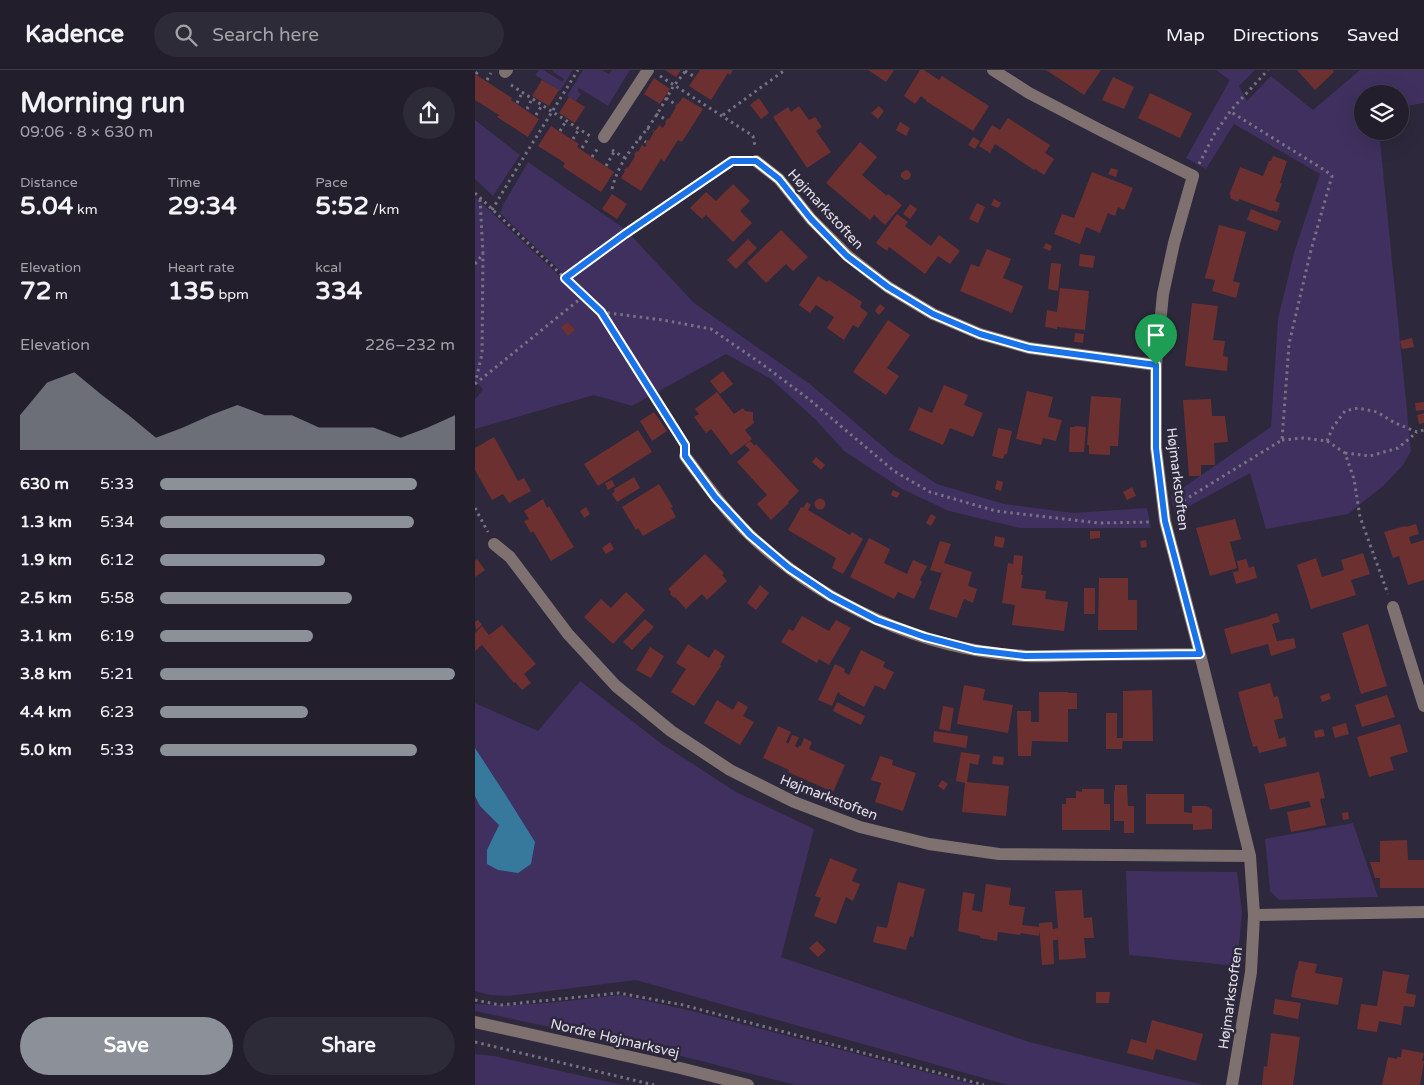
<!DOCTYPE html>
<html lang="en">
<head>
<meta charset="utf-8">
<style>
  body { margin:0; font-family:"Varela Round",sans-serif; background:#2e2b38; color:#f1f3f6; height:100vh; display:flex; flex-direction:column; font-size:19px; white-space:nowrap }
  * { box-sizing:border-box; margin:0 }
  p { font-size:16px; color:#a2a2a9 }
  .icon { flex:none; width:28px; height:28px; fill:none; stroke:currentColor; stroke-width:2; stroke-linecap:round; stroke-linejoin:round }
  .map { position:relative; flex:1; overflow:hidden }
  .side { display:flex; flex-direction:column; background:#221e2c; width:475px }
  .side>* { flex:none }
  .fabs { position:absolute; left:879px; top:15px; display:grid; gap:10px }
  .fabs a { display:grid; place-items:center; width:55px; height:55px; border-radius:50%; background:#221e2c; box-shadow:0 5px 20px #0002,0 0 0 1px #3f3c48; font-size:25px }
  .pin { position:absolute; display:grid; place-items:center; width:42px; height:42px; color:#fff; margin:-51px -21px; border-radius:50% 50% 50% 0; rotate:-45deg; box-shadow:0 0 5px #0007 }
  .pin .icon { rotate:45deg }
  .round { display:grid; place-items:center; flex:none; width:52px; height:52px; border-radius:26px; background:#2e2b38 }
  .overview { display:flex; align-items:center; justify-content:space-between; height:85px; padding:0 20px }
  h1 { font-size:28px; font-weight:700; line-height:38px }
  .stats { display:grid; grid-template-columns:repeat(3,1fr); gap:8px; height:85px; padding:5px 20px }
  .stats div { display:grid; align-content:center }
  .stats b { font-size:25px; font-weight:700 }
  .stats small { font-size:14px; font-weight:400 }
  .stats p { font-size:14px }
  .chart { height:140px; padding:10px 20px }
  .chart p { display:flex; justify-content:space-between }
  .chart svg { width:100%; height:90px; margin-top:5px; fill:#8c9099; opacity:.7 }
  .action { display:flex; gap:10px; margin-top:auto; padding:10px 20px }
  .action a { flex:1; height:58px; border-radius:30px; background:#8c9099; color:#fff; font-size:20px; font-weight:700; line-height:58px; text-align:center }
  .action a+a { background:#2e2b38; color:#f1f3f6 }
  ul { padding:0 20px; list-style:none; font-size:16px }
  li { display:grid; grid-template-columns:80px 60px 1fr; align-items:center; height:38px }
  li i { height:12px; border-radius:6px; background:#8c9099 }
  header { display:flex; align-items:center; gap:30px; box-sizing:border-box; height:70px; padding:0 25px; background:#221e2c; border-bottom:1px solid #3f3c48 }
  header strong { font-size:24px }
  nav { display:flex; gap:28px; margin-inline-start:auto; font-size:18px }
  .search { width:350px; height:45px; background:#2e2b38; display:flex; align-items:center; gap:12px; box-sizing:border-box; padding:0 18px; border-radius:28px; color:#a2a2a9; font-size:19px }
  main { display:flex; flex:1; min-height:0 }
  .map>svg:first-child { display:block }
  .green { fill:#3f305f }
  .water { fill:#37799d }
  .building { fill:#6d3030 }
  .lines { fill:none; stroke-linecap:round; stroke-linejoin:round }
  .path { stroke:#767282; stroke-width:3; stroke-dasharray:2.5 4; stroke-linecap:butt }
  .minor { stroke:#7e7170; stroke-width:12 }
  .route-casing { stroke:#fff; stroke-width:10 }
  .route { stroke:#1a73e8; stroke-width:6 }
  .labels { text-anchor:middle; stroke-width:5; stroke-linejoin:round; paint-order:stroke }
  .street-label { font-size:14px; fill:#e1deea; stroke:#2d283b }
</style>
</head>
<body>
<header>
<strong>Kadence</strong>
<div class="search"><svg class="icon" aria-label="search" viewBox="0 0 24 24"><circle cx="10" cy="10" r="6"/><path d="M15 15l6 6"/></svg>Search here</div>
<nav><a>Map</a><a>Directions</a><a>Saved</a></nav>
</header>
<main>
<section class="side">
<div class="overview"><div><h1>Morning run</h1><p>09:06 · 8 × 630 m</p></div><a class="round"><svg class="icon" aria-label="share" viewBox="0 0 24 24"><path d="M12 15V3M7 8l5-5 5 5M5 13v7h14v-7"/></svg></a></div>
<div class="stats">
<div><p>Distance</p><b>5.04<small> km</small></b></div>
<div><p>Time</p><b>29:34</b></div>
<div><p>Pace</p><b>5:52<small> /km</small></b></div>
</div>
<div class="stats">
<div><p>Elevation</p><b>72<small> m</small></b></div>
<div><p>Heart rate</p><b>135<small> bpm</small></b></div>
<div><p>kcal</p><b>334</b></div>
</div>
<div class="chart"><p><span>Elevation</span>226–232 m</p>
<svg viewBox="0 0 160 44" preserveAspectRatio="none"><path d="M0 44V27L10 11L20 6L30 17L40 27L50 38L60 33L70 27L80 22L90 27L100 27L110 33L120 33L130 33L140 38L150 33L160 27V44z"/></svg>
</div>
<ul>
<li><b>630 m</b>5:33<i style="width:87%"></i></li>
<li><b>1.3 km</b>5:34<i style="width:86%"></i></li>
<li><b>1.9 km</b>6:12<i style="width:56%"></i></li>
<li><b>2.5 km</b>5:58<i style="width:65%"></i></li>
<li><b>3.1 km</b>6:19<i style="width:52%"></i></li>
<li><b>3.8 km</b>5:21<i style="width:100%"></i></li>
<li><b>4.4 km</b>6:23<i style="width:50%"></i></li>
<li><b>5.0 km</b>5:33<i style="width:87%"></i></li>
</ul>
<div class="action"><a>Save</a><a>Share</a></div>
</section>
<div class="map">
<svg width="949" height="1015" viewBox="0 0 949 1015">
  <rect width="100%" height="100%" fill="#2d283b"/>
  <path class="green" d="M64 0H68L88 12 89 9 77 1 78 0H98L85 21 60 5Z
    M108 0H127L134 4 137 0H155L133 36 104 18 102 21 106 24 101 31 92 26Z
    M741 0H780L764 16 772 31 796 6 838 40 885 0H949V33L925 37V24H888V61H904L936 381 928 395 908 416 873 444 791 459 775 403 700 444 696 426 796 357 803 249 819 183 845 104 759 54 731 99 711 88 755 10Z
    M0 50 45 85 18 126 0 109Z
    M53 92 150 159 219 233 335 314 418 385 462 414 529 434 599 443 672 438 676 458H545L474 441 427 419 369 381 341 350 296 309 251 284 157 336 119 325 0 359V329L8 320 0 310V127L121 240 125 239 24 142 27 140 28 135Z
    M105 611 187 674 261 722 339 759 306 887 554 972 729 1015H533L161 910 34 926 15 925 0 921V633L63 661Z
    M878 753 903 827 804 830 795 821 790 769Z
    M651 801 762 802 767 843 762 896 654 885Z
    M145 925 217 941 501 1015H321L186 981 0 941V934C48 938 97 930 145 925Z
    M0 984 19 986 148 1015H0Z"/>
  <path class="water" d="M0 678 30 724 60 772 56 794 43 803 23 800 12 794V780L24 755 5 736 0 726Z"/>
  <path class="building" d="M190 0H206L201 7Z
    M225 0H258L255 5 253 3 236 30 214 16Z
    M393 0H419L411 12Z
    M445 0H449L464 10 467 6 514 36 498 61 451 31V30L446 26 440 34 429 26Z
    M571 0H626L609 25Z
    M822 0H858L859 2 840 20Z
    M0 4 37 28 36 30 64 49 53 67 22 47 24 45 0 30Z
    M638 7 659 17 649 39 627 30Z
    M179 8 195 19 185 34 169 24Z
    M67 10 84 20 74 36 57 26Z
    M675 23 717 43 705 68 663 48Z
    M94 27 110 37 100 53 84 43Z
    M208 27 228 39 207 72 203 70 189 92 186 89 166 121 146 108 150 101 149 100 152 97 153 98 160 86 159 85 161 81 163 82 167 75 170 77 172 75 170 74 173 70 174 71 180 60H181L184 55 188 58 191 53 190 52 193 48 194 49 201 37H200L202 33 203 34Z
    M284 28 294 43 286 49 275 35Z
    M324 36 334 50 340 47 347 57 341 61 356 82 332 98 298 47 313 37 316 42Z
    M404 36 409 41 403 49 396 43Z
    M533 48 575 75 570 83 579 89 569 105 560 99 559 100 520 74 515 83 504 76 517 55 525 60Z
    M425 52 435 58 431 66 421 60Z
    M76 56 104 74 102 77 139 102 126 122 88 97 90 93 63 76Z
    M498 67 505 71 500 79 493 75Z
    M385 72 402 87 387 105 412 126 413 124 427 135 410 155 399 145 395 150 351 113Z
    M798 86 812 91 805 113 807 114 800 131 805 133 802 142 797 140 796 141 764 129 763 132 755 128 756 125H754L765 97 788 106 794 91H796Z
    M636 98 643 100 641 107 633 104Z
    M431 100 434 101 436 105 434 109 430 110 426 107V103Z
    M617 102 658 118 649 140 643 137 640 146 633 143 625 163 611 157 605 174 579 164 587 144 599 148Z
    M258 114 275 131 265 141 277 153 258 172 231 145 227 149 215 138 231 122 241 131Z
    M137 124 152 134 142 149 127 139Z
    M519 129 526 133 523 138 516 135Z
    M502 133 510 137 503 153 494 149Z
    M435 134 442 139 435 149 428 144Z
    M776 139 806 151 802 161 772 150Z
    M422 144 433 152 430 156 456 176 464 165 485 181 475 194 463 186 450 204 414 177 412 181 401 173Z
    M744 155 771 162 758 211 765 213 761 228 737 221 740 210 730 208Z
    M306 160 333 187 318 201 311 194 291 213 272 193Z
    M273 169 282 178 261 199 252 190Z
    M571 173 577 176 575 181 568 178Z
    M512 179 536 189 528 208 548 216 537 243 485 221 496 194 504 197Z
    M605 184 620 186 618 198 604 196Z
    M576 193 586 194 583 221 573 219Z
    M343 206 352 212 354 210 387 232 385 237 393 243 383 258 378 255 369 270 352 258 359 247 341 235 335 243 324 235Z
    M585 218 614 221 610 260 582 257V259L570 257 572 240 582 242Z
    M717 233 743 236 738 270 750 271 748 286 753 287 752 301 710 296Z
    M405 234 410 238 404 245 400 241Z
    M413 250 435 265 412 298 424 306 411 325 378 302Z
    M93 252 100 260 93 266 86 257Z
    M600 263 609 264 608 273 599 272Z
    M937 268 939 277 927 279 925 271Z
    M248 301 258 314 245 324 235 311Z
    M469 315 493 325 489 335 508 343 498 367 475 358 468 375 434 360 444 337 457 343Z
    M552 321 578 327 573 347 587 350 581 371 568 368 566 375 541 369Z
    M242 322 259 344 268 338 270 341 278 342V350L279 353 270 360 277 369 256 385 236 359 231 363 219 347 224 344 220 339Z
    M616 326 646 328 643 376H635V385L614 384V375H612Z
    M736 329 737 346H750L753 372 739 373 740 395H726V406H714L708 330Z
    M949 332V340L941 341 940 333Z
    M179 342 192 361 177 371 165 351Z
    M949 343V353L944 354 942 345Z
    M600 356 611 357 609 382H594L595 357H600Z
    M523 358 537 361 532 384H530L528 389 517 386Z
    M163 360 177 382 123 416 109 394Z
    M19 367 43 411 49 408 56 421 34 433 28 424 17 430 0 400V378Z
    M275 371 280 376 281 374 324 421 313 432 314 433 296 450 282 434 292 425 262 392 275 380 270 375Z
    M341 387 350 395 346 400 337 392Z
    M159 407 165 418 142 432 137 424 140 421 139 419Z
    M137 410 140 416 133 420 130 413Z
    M522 410 528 412 526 421 520 419Z
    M184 414 198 437 196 438 201 447 168 466 163 458 161 460 147 437Z
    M657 417 661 426 652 430 648 422Z
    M418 420 425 423 422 428 416 425Z
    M339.5 434a5.5 5.5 0 1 1 11 0a5.5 5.5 0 1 1-11 0Z
    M68 429 72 438 74 436 99 477 76 491 58 461 56 463 49 451 54 449 49 441Z
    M332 432 336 435 333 440 375 465 377 462 388 469 368 504 357 498 361 488 313 460 326 437 328 438Z
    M111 437 115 444 109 448 105 441Z
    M456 444 461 447 456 456 451 453Z
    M760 449 766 469 755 472 762 498 735 506 721 458Z
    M941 454 944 464 934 467 936 474 949 470V510L933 515 924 486 918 488 909 462 930 456 931 457Z
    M615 461H625V468L615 469Z
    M520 466 530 468 528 478 519 476Z
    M394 468 415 479 409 493 432 504 438 490 452 496 445 510 447 512 439 529 423 522 419 529 375 507Z
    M671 470 672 477 666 478 665 471Z
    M465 471 476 474 469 493 497 502 493 516 502 519 498 533 489 529 482 548 454 539 468 499 466 503 455 500Z
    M135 472 139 479 131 484 127 478Z
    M888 483 895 504 876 510 881 525 836 539 822 495 841 488 847 507 869 500 866 490Z
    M230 484 249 503 247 505 252 511 232 530 227 524 211 539 200 527 199 528 195 524 196 522 193 519Z
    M539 485 548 486 546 505H548L546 518 571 521 570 529 593 532 589 561 537 555 540 535 527 533 533 493 538 494Z
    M2 489 10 500 0 507V491Z
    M771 489 774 498 779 496 782 508 761 514 758 502 764 501 762 491Z
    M624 508H653V530H662V560H623Z
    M285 515 294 523 281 540 272 533Z
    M609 518H620V544H609Z
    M151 522 170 540 138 574 109 547 126 529 136 538Z
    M802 543 805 552 797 554 802 571 819 568 821 578 796 586 793 574 756 584 749 559 795 546V545Z
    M327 546 354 561 361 550 376 558 354 595 344 589 342 593 306 572 314 559 318 561Z
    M170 549 179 557 157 580 148 572Z
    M3 550 7 555 1 560 0 552Z
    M893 554 912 616 886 624 867 563Z
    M27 555 61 594 49 604 56 613 47 620 40 612 39 613 7 575 0 581V563L7 556 14 565Z
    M213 574 234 588 240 579 250 586 245 595 246 596 219 636 196 622 211 599 201 593Z
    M175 577 189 586 176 608 161 600Z
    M386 580 410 592 408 597 419 602 410 620 400 615 389 637 364 624 365 623 363 622 357 636 343 630 360 594 370 599 369 602 374 605Z
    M795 613 799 627 803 626 808 648 799 650 804 669 810 667 812 676 784 683 782 676 778 677 763 622Z
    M489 615 510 619 508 630 538 635 533 663 482 654Z
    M677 620 678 671H648V621Z
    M564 622H593V623H602V639H593V672L557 671 556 686H543L542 641H556V652H564Z
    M854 623 856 629 847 632 845 626Z
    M912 625 920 647 887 657 880 635Z
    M242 630 258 640 263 631 273 637 268 646 279 652 265 675 229 653Z
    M362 632 390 646 386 655 358 641Z
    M468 636 479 638 475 661 464 659Z
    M631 643H642V668H648L647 679H631Z
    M871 653 874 664 860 668 857 657Z
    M925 654 933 682 915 687 919 700 894 707 882 667Z
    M303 656 316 662 311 672 313 674 317 665 324 667 320 676 323 678 324 676H326L329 668 337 672 334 679 370 695 358 722 313 702 314 700 288 688Z
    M848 659 850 666 840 668 839 661Z
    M459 661 493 666 491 678 458 672Z
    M486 682 505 685 503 695 495 693 492 712 534 716 531 746 487 742 490 713 481 711Z
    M405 686 418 690 417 695 441 703 428 741 400 732 406 713 396 710Z
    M518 686 529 687 528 695 517 694Z
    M844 702 850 728 845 729 851 755 816 762 812 742 836 737 834 731 795 740 789 714Z
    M467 710 473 714 469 720 463 716Z
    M640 715H652L653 736H659V763H649V751H639V721H640Z
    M607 719H629V734H635V760H587V734H591V728H601V721L607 722Z
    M671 724H709V742L717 743V736H731L737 739V759L718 760V754H671Z
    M873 742 874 749 868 750 867 743Z
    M932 770 933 790H949V818H905V808H900L895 792H905V771Z
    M355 788 382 799 377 811 385 814 378 831 371 827 361 854 339 846 346 828 340 826Z
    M423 812 450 819 438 867 435 866 431 880 398 872 402 856 412 858Z
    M511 814 536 818 534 835 550 837 547 855 565 857 564 866 546 863 545 865 523 862 522 871 505 868V866L483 861 488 822 500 824 497 840 507 842Z
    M607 820 609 848 617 847 619 868H609L611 888 584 890 583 870H578L579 894 567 895 564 853 577 852 578 859 583 858 580 821Z
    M342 871 351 880 343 887 334 878Z
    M824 891 842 894 840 903 868 908 863 935 816 927 821 900H822Z
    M908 901 934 905 931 923 941 925 939 937 929 936 926 955 904 951 902 962 882 959 886 934 902 936Z
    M621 922H635L634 933H621Z
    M800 929 826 933 823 949 798 944Z
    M677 950 728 964 721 991 681 979 678 990 652 983 656 969 671 973Z
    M796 963 825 967 818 1015H787L789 996 792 997Z
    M927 979 949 983 947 991H949L945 1015H907L913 987 922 989V987H926Z"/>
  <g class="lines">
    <path class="path" d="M210 1 220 7
      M1 4 4 0
      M185 6 278 66 280 76
      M12 10 16 3
      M36 15 115 66
      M191 28 200 34
      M42 33 47 23
      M52 39 57 29
      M181 44 190 49
      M61 45 67 35
      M248 45 310 0
      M172 58 178 61
      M85 61 91 51
      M164 68 171 72
      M98 69 104 59
      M107 78 113 69
      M137 80 150 88
      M117 87 123 78
      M724 94 740 63 757 39 793 0
      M131 96 139 82
      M137 119C143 94 157 78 172 59 181 47 188 34 195 22 199 14 206 8 211 0
      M0 123 126 242 208 372
      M17 140 42 98 103 0
      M0 194 8 184 5 129
      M90 208 150 164 257 91H267
      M126 242 188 250 236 259 287 294 335 330 419 401 455 422 521 441 624 453 675 452
      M0 314 110 225
      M0 314 7 284 8 184
      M807 370 828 368 852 371 870 383 879 409 885 447 913 524
      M852 371 858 357 870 341 883 338 902 342 920 353 942 362 949 360
      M870 383 895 386 923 378 942 362
      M703 434 807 370 814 274 836 180 857 106 851 101 756 42
      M0 438 13 462
      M0 930 25 935 144 923 208 935 509 1015
      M0 972 179 1015"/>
    <path class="minor" d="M518 0 554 23 627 61 718 106 699 173 688 224 681 295V378L690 451 725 584 775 786 779 845 776 902 757 1015
      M30 2 32 0
      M129 67 173 0
      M281 91 304 109 336 149 373 186 413 217 458 244 505 264 554 278 681 295
      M210 386C230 413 250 441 275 465 347 534 450 581 551 586 570 587 589 585 608 585 647 585 686 584 725 584
      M19 474 35 487 93 564 141 616 196 661 255 700 319 732 385 757 454 774 524 784 775 786
      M918 537 949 636
      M779 845 949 842
      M0 952 205 998 273 1015"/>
  </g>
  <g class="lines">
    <g class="route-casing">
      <path id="route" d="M257 91H281L304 109 336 149 372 186 413 217 458 244 505 264 554 278 681 295V378L690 451 725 584 550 586 500 580 450 567 402 550 356 526 314 498 275 465 240 427 210 386V375L126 242 90 208 150 164Z"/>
    </g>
    <use href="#route" class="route"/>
  </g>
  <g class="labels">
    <g class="street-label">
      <text transform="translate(351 139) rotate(47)" y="5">Højmarkstoften</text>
      <text transform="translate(703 409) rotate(83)" y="5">Højmarkstoften</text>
      <text transform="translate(354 727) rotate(21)" y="5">Højmarkstoften</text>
      <text transform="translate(755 928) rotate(-82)" y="5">Højmarkstoften</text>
      <text transform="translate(140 968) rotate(13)" y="5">Nordre Højmarksvej</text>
    </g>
  </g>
</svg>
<div class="fabs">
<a><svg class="icon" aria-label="layers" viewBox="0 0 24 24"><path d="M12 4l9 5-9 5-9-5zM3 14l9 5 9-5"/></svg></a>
</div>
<div class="pin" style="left:681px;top:295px;background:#1e9e55"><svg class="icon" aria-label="arrive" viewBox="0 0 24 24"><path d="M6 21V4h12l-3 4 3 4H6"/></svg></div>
</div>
</main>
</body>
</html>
